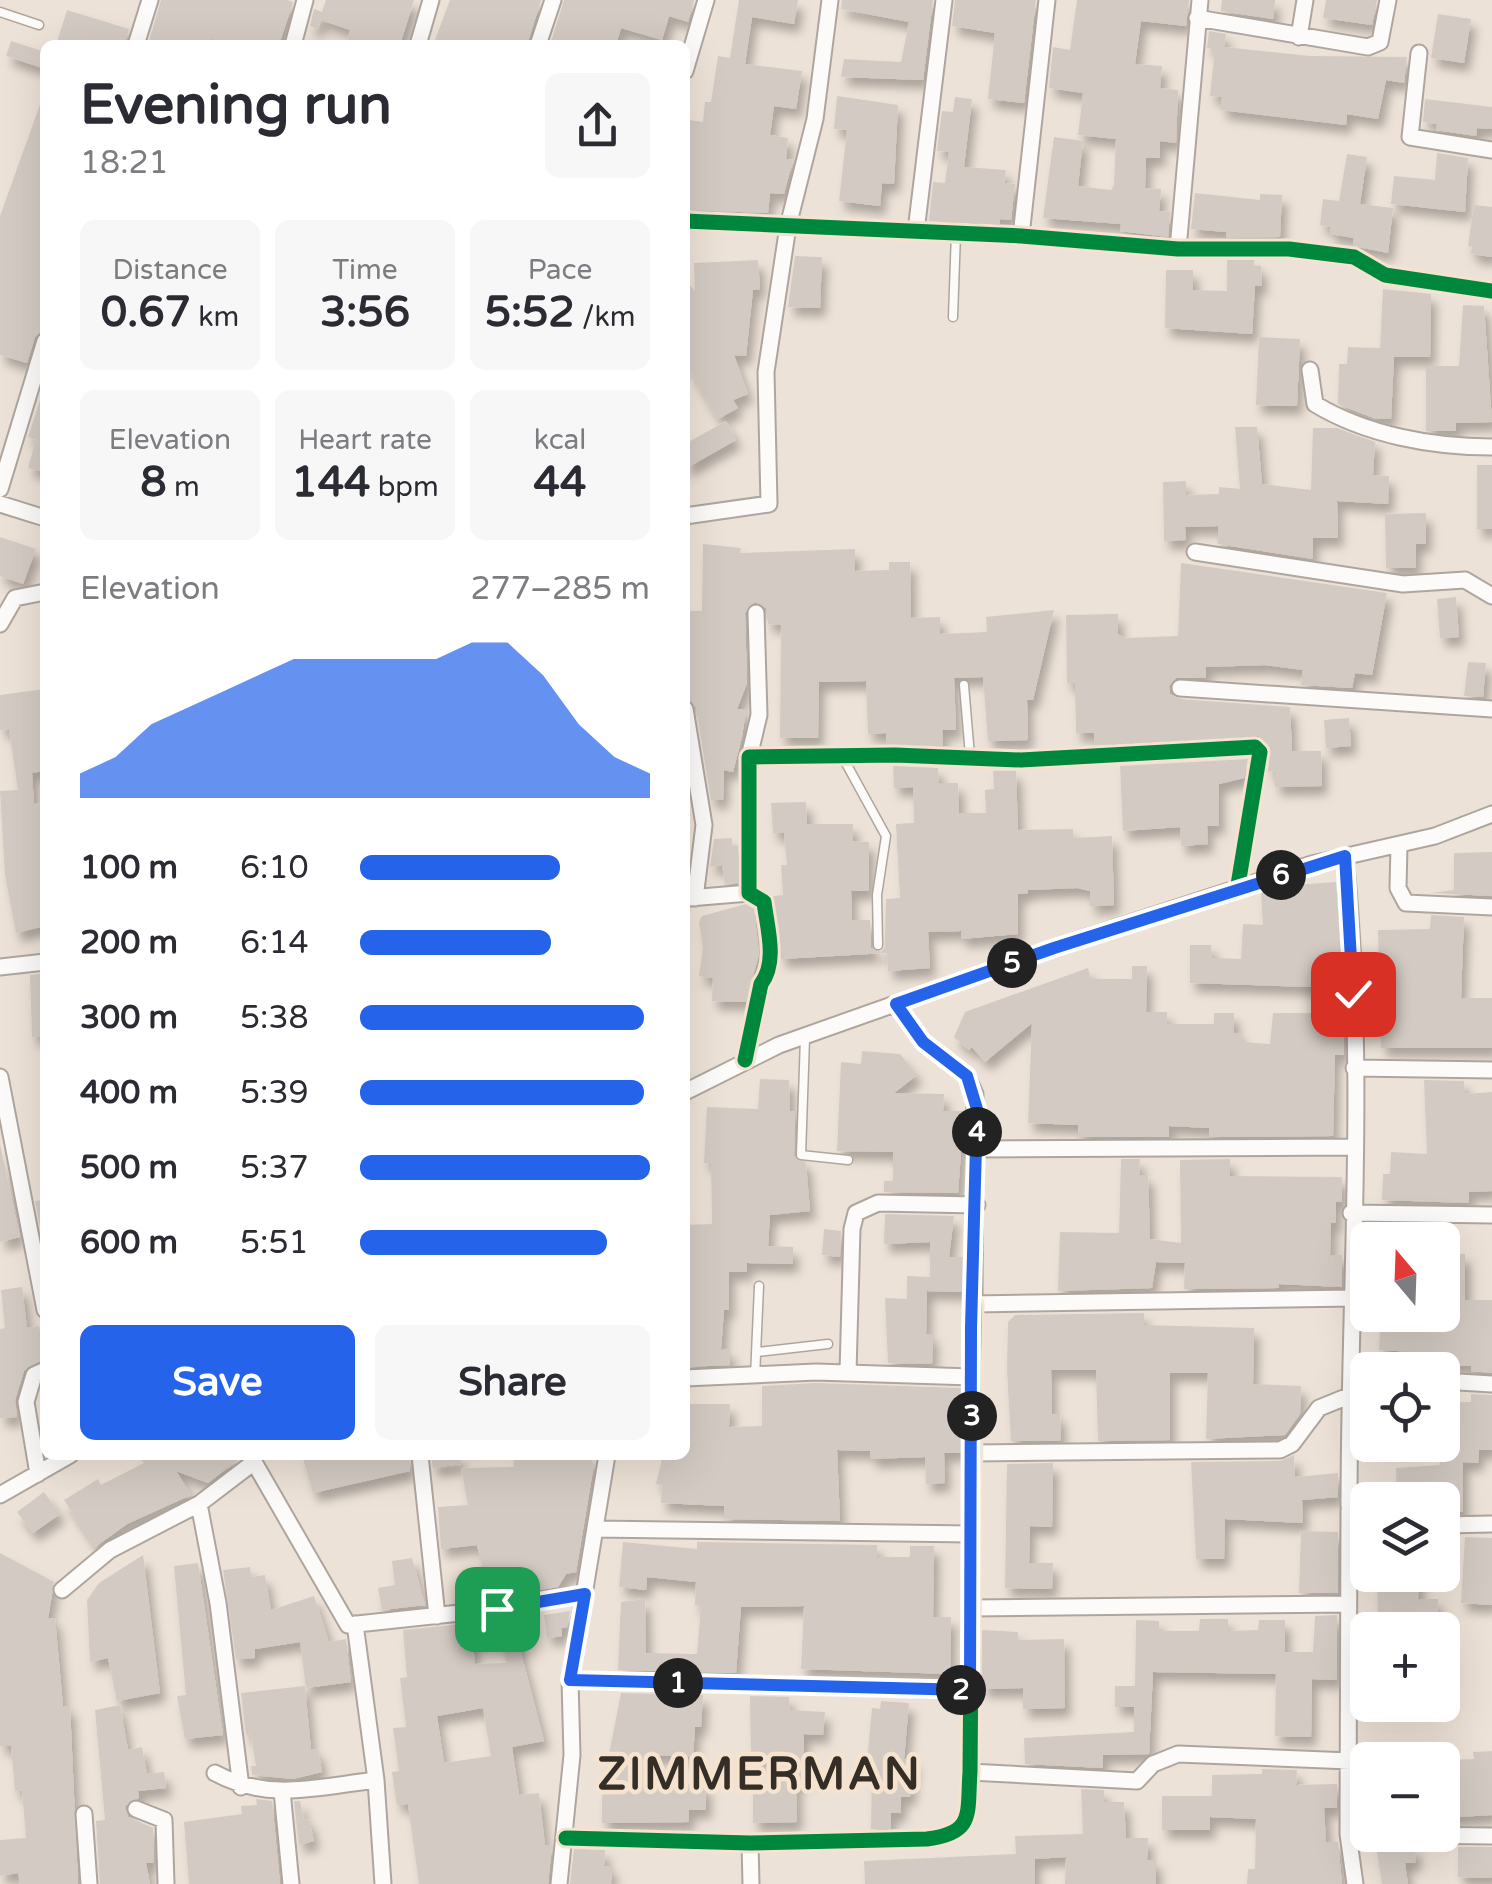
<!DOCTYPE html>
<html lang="en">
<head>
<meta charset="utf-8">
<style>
  body { margin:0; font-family:"Varela Round",sans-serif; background:#f7f7f7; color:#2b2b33; height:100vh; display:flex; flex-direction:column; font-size:38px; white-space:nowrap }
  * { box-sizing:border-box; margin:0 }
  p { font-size:32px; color:#7c7c81 }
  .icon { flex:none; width:55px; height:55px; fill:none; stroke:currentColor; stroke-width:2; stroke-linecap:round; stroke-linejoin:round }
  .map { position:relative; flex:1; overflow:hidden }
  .side { position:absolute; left:40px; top:40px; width:650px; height:1420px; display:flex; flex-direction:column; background:#fff; border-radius:15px; box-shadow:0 10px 40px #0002 }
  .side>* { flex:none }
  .needle { width:65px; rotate:341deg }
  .tools { position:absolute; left:1350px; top:1222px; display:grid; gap:20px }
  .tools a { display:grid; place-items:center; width:110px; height:110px; border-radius:15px; background:#fff; box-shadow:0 10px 40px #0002; font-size:50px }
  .pin { position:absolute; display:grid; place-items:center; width:85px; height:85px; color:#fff; margin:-42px; border-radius:20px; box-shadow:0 5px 15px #0006 }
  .km { position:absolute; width:50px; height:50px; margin:-25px; border-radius:50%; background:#222; color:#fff; font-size:28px; line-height:50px; text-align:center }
  .round { display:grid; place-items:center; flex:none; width:105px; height:105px; border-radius:15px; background:#f7f7f7 }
  .summary { display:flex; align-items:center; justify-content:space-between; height:170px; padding:0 40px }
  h1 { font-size:55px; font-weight:700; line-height:75px }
  .stats { display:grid; grid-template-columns:repeat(3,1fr); gap:15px; height:170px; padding:10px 40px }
  .stats div { display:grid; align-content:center; border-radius:15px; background:#f7f7f7; text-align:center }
  .stats b { font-size:42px; font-weight:700 }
  .stats small { font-size:28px; font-weight:400 }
  .stats p { font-size:28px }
  .chart { height:280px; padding:20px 40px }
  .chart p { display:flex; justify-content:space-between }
  .chart svg { width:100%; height:180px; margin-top:10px; fill:#2563eb; opacity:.7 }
  .primary-button { display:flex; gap:20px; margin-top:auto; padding:20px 40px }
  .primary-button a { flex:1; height:115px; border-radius:15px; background:#2563eb; color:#fff; font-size:40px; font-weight:700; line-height:115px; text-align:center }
  .primary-button a+a { background:#f7f7f7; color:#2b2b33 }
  ul { padding:0 40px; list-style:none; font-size:32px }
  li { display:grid; grid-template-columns:160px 120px 1fr; align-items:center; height:75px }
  li i { height:25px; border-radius:12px; background:#2563eb }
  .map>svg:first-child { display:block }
  .building { fill:#d3cbc3; fill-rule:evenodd; filter:url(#shadow) }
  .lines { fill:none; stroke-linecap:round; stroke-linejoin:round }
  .lane-casing { stroke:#aea69e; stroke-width:11 }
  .street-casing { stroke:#aea69e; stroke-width:19 }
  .lane { stroke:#fcfbf9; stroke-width:8 }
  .street { stroke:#fcfbf9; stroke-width:15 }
  .cycleway-casing { stroke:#f5e2cf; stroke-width:21 }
  .cycleway { stroke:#00873e; stroke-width:15 }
  .route-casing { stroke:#fff; stroke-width:20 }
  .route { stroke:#2563eb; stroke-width:12 }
  .labels { text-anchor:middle; stroke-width:9; stroke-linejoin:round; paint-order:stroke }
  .district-label { font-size:45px; font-weight:bold; letter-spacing:2.5px; fill:#352e27; stroke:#f5e2cf }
</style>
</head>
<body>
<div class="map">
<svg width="1492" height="1884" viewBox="0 0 1492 1884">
  <defs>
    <filter id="shadow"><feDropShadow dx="5.5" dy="9" stdDeviation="5" flood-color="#0004"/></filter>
  </defs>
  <rect width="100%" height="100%" fill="#ede2d7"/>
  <path class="building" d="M161 0H287L293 2 279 45H229L211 39 209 45H162L149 41Z
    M326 0H414L400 45H346L350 30 321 20 318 29 310 26 314 9 322 12Z
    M450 0H541L527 45 483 40 482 45H433Z
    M564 0H694L688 22 669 16 662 40 621 28 616 45H550Z
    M739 0H798L794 24 752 17 745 64 802 71 796 109 774 106 770 135 788 138 786 159 793 160 784 194 770 193 768 213 685 210 688 120 703 122 705 102H711L718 56 730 58Z
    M842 0H933L923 80 841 77 844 59 901 62 909 22 841 9Z
    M955 0H1036L1024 103 988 99 995 33 952 26Z
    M1077 0H1189L1186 26 1141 21 1135 64 1162 66 1160 88 1178 90 1176 143 1160 141V158H1146L1145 188 1161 189 1159 211 1170 212 1168 237 1120 231 1121 224 1043 218 1054 137 1083 141 1078 186 1111 190 1114 185 1116 139 1078 135 1083 93 1049 88 1053 47 1070 50Z
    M1222 0H1275L1273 19 1221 11Z
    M1326 0H1377L1372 25 1323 18Z
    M67 10 129 29 124 45H56Z
    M1438 14 1471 19 1464 63 1431 58Z
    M1209 31 1226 34 1224 47 1310 56 1407 57 1404 83 1386 80 1378 119 1347 114 1346 125 1221 110 1222 97 1210 96 1215 48H1207Z
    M11 41 45 52V69L6 56Z
    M837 96 898 105 894 184 882 183 880 206 839 201 847 130 834 129Z
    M955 97 972 99 964 167 1006 170 1004 183 1015 184 1011 220 1000 219V224L929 221 933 182 945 183 949 152 937 151 942 111 953 112Z
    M42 99 45 330 35 337 27 363 0 355V216Z
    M1425 99 1492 107V129L1477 128 1476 136 1436 130 1437 124 1423 122Z
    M1437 153 1468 158 1465 212 1391 204 1394 176 1435 180Z
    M1347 154 1367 157 1360 204 1393 208 1388 253 1353 246 1354 238 1330 234 1331 227 1320 225 1323 199 1339 201Z
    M1195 193 1260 200V194L1282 195 1280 237 1226 238V232L1191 229Z
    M1474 205 1492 207V257L1471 254 1472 247 1468 246Z
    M795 256 822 257 820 308 788 307Z
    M758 260 760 289 753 290 746 356 734 355 748 394 733 400 738 408 718 419 685 362V280L695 291 694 263Z
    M1227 260H1254V266H1261L1262 286H1255L1252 334 1165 328 1166 270H1193V290L1227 291Z
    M1383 289 1431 294 1430 357H1394L1391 419H1376L1338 404 1339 364H1347L1348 347 1380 348Z
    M1463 305 1484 306 1492 422 1456 423V431H1426V366H1459Z
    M1259 337 1300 339 1297 406 1256 405Z
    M43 391H45V472L28 468 36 440 28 437Z
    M726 421 736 440 685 469V444Z
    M1235 427H1257L1262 484 1311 490 1313 428H1337L1375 442 1373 475 1389 476 1388 504 1337 501 1338 538H1313V559L1218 544V526L1185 527 1186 540 1164 541 1163 482 1186 481V495L1219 494V487L1240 489Z
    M1477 465H1492V529H1477Z
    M1426 513V544H1416V568H1386L1385 514Z
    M0 537 36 549 23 584 0 576Z
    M703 544 741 548 740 553 855 549V571L889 570V562H910L911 618 940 617V634L987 632 986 617 1054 610 1033 700H1027L1028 740 988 741 983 677 954 678 956 730H942L943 746 886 744V733L868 734 866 681 819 682 818 738H780L781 625 768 624 766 608 755 602 745 613 747 683 737 709 746 710 742 737 733 772 724 770 723 800H711L696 707 685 698V611H702Z
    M1181 563 1387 593 1372 675 1355 673 1352 688 1301 685 1303 670 1265 665 1206 667V678H1176L1169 686 1170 694 1179 699 1290 707 1292 751H1321L1322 786 1275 787V770L1268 772 1270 748 1258 736 1094 745V733H1076L1075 683H1067L1066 615 1118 614V634L1124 638 1178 636Z
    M1456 597 1459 637 1440 638 1437 599Z
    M1468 662 1486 663 1483 697 1464 696Z
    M45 689V771L32 773 34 804 45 803V926L16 933 5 875 0 791 18 790 9 729 0 730V695Z
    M1349 718 1351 746 1326 748 1324 720Z
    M1248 759 1244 778 1219 784V826H1207L1208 844 1181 846 1180 827 1123 831 1120 766Z
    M893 766 938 768 939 783H958L959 813H986L985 790 994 789 993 771H1016L1018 830 1073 829V838L1112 836 1114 905 1090 906V891L1077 888 1028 890V893L1018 894V934L961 939V931L928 932 930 968 888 971 887 953 781 959 773 896 783 895 781 865H787L784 833H773L771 803 806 802 807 824H853V841L869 842V891H851L852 920H870L871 948 881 952 885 946 886 899 900 898 896 824 914 823 913 787 894 788Z
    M732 838V846H738V883L725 884 722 865 710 867 714 839Z
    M1492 852V896L1431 893 1454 890V853Z
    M1336 882 1342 988 1190 983V945H1211L1212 958 1241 959 1243 924 1263 925 1261 892 1281 886Z
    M746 904 754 909 759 954 746 1002 712 1001 713 978 699 976 703 948 699 922 702 916Z
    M1431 915 1464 917 1461 998H1492V1048H1381L1378 930 1430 929Z
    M1132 966H1147L1146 1012H1167V1024H1214V1013H1234V1033H1241L1242 1042 1270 1044 1273 1013H1343L1344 1055H1335L1333 1136 1209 1137V1128L1169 1126V1137H1078V1125L1028 1123 1032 1023 985 1062 972 1047 969 1050 954 1037 965 1012 1088 968 1091 979H1132Z
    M45 973V1036L32 1037 30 975Z
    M862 1051 900 1054 917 1075 894 1093 944 1094 943 1111H964L958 1193 884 1192V1181H893V1152L837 1151 841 1062 861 1064Z
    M760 1079 789 1080 790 1111 795 1112 794 1156 806 1163 810 1211 770 1215 768 1246 793 1247V1264L747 1263V1272H729V1310H724L721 1350 730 1349V1365L685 1367V1225L712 1224 711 1163H704L707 1107 758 1109Z
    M1424 1080 1464 1081 1465 1094 1492 1092V1191L1469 1192V1203L1382 1200 1383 1174H1390L1391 1152 1427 1154Z
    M0 1144 20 1237 0 1242Z
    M1121 1159H1140L1139 1175H1148L1150 1239 1181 1243 1180 1160 1230 1159V1176L1342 1177V1202H1336V1223H1331L1330 1255H1342V1287L1279 1284V1288L1184 1289 1185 1263 1156 1262 1152 1288 1058 1291 1060 1232 1119 1233Z
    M45 1200V1232H41L35 1201Z
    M885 1214 954 1216 949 1257H963V1292L927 1291 926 1334H933L932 1364 888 1363 885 1298 907 1299V1276L930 1277V1242L884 1244Z
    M824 1229 841 1231 840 1257 822 1255Z
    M1442 1254H1465V1300H1492V1373L1471 1371V1366L1434 1365V1353L1379 1350 1381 1315H1442Z
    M22 1287 27 1328 39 1326 45 1359 24 1371 15 1400 17 1417 0 1418V1329L5 1328 1 1290Z
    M1144 1313V1325L1254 1328 1253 1384 1301 1386 1300 1414 1285 1435 1206 1439 1208 1373H1170V1440L1098 1441 1096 1370H1051L1052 1414H1060L1061 1441H1011L1007 1370 1008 1322 1015 1315Z
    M816 1383 962 1388 961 1453H944L945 1483 926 1484 925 1457 871 1459 870 1451 837 1450 840 1521 724 1519V1506L661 1503 662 1485 656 1484 663 1455H685V1404H730L729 1427 762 1426V1386Z
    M1471 1394 1492 1395V1450H1479L1478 1463 1463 1462V1512H1442V1500H1397L1396 1468 1440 1465 1439 1446H1447V1402H1471Z
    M137 1455H240V1458L208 1483 176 1471 191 1495 127 1524 95 1547 64 1500 98 1479 101 1485 144 1463Z
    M302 1455H409L410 1471 313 1493Z
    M431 1455H460L461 1464 433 1468Z
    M513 1455H587L594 1464 576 1572 566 1574 558 1587 490 1598 477 1545 441 1549 438 1507 468 1505 461 1468 514 1467Z
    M1294 1455 1295 1477 1338 1473V1497L1302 1500 1303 1523 1225 1519 1224 1559H1196L1191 1462 1280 1461Z
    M1053 1463 1052 1527 1030 1526 1029 1563H1053L1052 1589 1005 1588 1007 1464Z
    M44 1492 60 1514 33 1533 17 1512Z
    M1301 1531 1338 1532V1593H1299Z
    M1465 1537 1492 1538V1605L1461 1603Z
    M623 1542 697 1549V1542L877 1545V1557H910V1546H934L933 1617H951L950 1674 801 1669 804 1606 741 1607 736 1673 618 1670 621 1602 645 1599 646 1653 697 1654 701 1606 695 1605 696 1582 647 1577 646 1590 619 1587Z
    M0 1553 54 1582 48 1619 55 1618 63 1706H70L78 1884H20L18 1873 0 1876V1840L26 1838 22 1790 15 1791 11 1746H0Z
    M143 1555 160 1693 117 1701 108 1658 90 1662 87 1600 99 1583Z
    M412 1558 425 1605 382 1610 378 1588 395 1585 392 1561Z
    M198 1563 223 1735 185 1739 177 1696 186 1695 174 1566Z
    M250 1567 251 1577 265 1575 271 1610 314 1596 329 1642 346 1639 351 1682 306 1688 300 1642 255 1649V1658L236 1659 223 1570Z
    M1377 1575H1419L1418 1599H1438L1437 1630 1419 1629V1618H1378Z
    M570 1611 567 1627 561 1628 562 1636 547 1638 544 1615Z
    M1337 1615V1680L1312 1679 1311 1737 1275 1736 1276 1674 1153 1672 1149 1754 1103 1755V1768L1025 1764 1024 1738 1134 1732V1707H1115V1686H1135L1136 1620 1159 1621V1631H1199L1200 1619H1228V1631L1258 1630 1259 1620H1285V1652H1313L1315 1616Z
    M512 1618 544 1741 512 1747 519 1795 539 1793 545 1845H552L548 1884H419L408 1804 397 1805 392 1772 399 1771 393 1728 406 1727 400 1678 407 1677 403 1630 471 1623 475 1664 507 1663 496 1620ZM483 1708 491 1756 444 1763 437 1716Z
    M982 1630 1018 1632V1640L1064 1639 1065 1708 1023 1709V1688L982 1689Z
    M305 1686 311 1750 318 1749 322 1772 293 1779 252 1775 251 1766H256L251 1734 246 1735 241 1693Z
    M621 1693 703 1695 701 1727H695L693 1757 654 1755 655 1785 706 1784V1810H689V1822L602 1823V1799L604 1781H609L608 1759Z
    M750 1696 789 1697 790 1710 825 1712 823 1735 804 1734V1781H796L797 1822 753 1823V1784H777L778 1763 751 1757Z
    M881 1701 909 1703 904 1759H914L910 1797H901V1813H891V1829H871L872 1762H867L872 1708 880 1709Z
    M120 1705 128 1750 142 1747 147 1774 164 1772 166 1788 138 1791 139 1798 125 1806 128 1817 153 1828 154 1863H146L150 1884H100L96 1821 105 1820 95 1710Z
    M1492 1751V1815L1442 1818V1760L1474 1759 1473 1752Z
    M1262 1769 1297 1770 1296 1785 1337 1784V1808H1324L1326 1842H1338L1342 1884H1247L1248 1869H1255L1256 1819 1210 1817V1830H1162V1796H1212V1775L1262 1774Z
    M1081 1789 1104 1790V1802H1124L1126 1838H1148L1147 1860H1156V1884H1065L1066 1857 1035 1859V1884H865L864 1861 1016 1854 1015 1836 1083 1834Z
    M256 1799 272 1801 280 1884H189L184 1822 242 1814 241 1806 257 1805Z
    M294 1801H300L304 1820 309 1819 314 1841 299 1845Z
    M1376 1846 1416 1847 1415 1863H1405L1408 1884H1382Z
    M1458 1847H1492V1878L1458 1877Z
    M574 1849 605 1850 604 1866H612L611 1884H570Z"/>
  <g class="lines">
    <g class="lane-casing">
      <path id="lane" d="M0 12 39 25
        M953 317 956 233
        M964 685 970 756
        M842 756 886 836 877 895 878 945
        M805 1038 801 1155 848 1160
        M757 1352 828 1344
        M755 1377 759 1286"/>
    </g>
    <g class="street-casing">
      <path id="street" d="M1197 18 1368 47 1380 42 1388 0
        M1299 37 1305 0
        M136 45 150 0
        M293 45 305 0
        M418 45 431 0
        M538 45 553 0
        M1419 53 1410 137 1492 150
        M685 71 706 0
        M685 221 1021 236 1178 249H1289L1354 257 1385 275 1492 291
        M916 231 944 0
        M1021 236 1047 0
        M1178 249 1200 0
        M1310 370 1315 404C1366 435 1432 447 1492 447
        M0 489 45 341
        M0 504 45 518
        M685 516 769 504 766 372 788 226 815 119 830 0
        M1195 552 1403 584 1465 580 1492 596
        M0 624 15 598 45 592
        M1180 688 1492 709
        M685 709 704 825 695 898
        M749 757 759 715 756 613
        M1399 846 1398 888 1406 903 1492 907
        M1345 856C1367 1070 1349 1291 1349 1506L1356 1518 1368 1525
        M689 898 749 893
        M0 967 45 962
        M896 1004 923 1042 967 1076 975 1094 974 1304 1353 1298
        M745 1060 761 984C778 962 767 927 764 902L749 893V757L895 755 1021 760 1255 747 1260 752 1237 891
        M1354 1068 1492 1070
        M0 1077 45 1310
        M685 1092 779 1045 1053 948 1312 864 1435 836 1492 814
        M978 1149 1352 1147
        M1351 1213 1492 1215
        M848 1372 852 1229 856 1213 878 1203 977 1205
        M685 1378 816 1372 972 1377
        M1442 1381 1492 1384
        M972 1453 1280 1450 1292 1444 1319 1408 1351 1395
        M420 1455 437 1616
        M254 1462 348 1625 497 1609 585 1594
        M38 1474 26 1402 34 1375 45 1370
        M0 1495 70 1455
        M199 1504 218 1603 241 1787
        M1349 1510 1348 1834 1355 1884
        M1442 1525 1492 1524
        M595 1529 972 1534
        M62 1590 110 1550 199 1504 254 1462 251 1455
        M973 1608 1348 1604
        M355 1624 376 1780 383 1884
        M570 1680 971 1690
        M970 1772 1137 1781 1153 1764 1178 1754 1350 1761
        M215 1773C269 1802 317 1787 376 1780
        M282 1791 291 1884
        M136 1809 164 1820 166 1884
        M84 1814 89 1884
        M1409 1835 1492 1836
        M566 1838 750 1843 927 1839C975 1833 967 1814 970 1772L974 1304
        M750 1843 751 1884
        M559 1884 572 1755 570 1680 607 1455"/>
    </g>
    <use href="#lane" class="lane"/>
    <use href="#street" class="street"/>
    <g class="cycleway-casing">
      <path id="cycleway" d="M685 221 1021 236 1178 249H1289L1354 257 1385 275 1492 291
        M745 1060 761 984C778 962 767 927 764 902L749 893V757L895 755 1021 760 1255 747 1260 752 1237 891
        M566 1838 750 1843 927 1839C975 1833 967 1814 970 1772L974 1304"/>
    </g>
    <use href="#cycleway" class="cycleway"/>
  </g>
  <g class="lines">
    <g class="route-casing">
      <path id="route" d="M497 1609 585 1594 570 1680 970 1690 971 1328 977 1109 967 1076 923 1042 896 1004 1054 948 1345 856 1353 994"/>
    </g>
    <use href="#route" class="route"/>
  </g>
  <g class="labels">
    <g class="district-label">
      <text x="760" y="1789">ZIMMERMAN</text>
    </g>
  </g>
</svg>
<div class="tools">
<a><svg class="needle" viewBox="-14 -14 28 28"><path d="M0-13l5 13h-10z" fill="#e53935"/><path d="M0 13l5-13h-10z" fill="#7c7c81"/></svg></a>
<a><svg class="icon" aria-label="locate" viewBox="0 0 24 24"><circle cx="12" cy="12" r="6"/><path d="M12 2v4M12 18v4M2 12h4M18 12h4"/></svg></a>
<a><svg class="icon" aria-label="layers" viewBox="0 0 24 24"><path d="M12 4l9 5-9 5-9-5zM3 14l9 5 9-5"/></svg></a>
<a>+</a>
<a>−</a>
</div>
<div class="pin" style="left:497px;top:1609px;background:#1e9e55"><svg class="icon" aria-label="arrive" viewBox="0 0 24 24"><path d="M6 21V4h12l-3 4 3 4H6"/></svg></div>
<div class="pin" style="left:1353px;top:994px;background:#d93025"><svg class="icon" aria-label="check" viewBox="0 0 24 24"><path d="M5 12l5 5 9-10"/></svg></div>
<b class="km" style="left:678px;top:1683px">1</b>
<b class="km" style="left:961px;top:1690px">2</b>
<b class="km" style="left:972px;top:1416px">3</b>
<b class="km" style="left:977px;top:1132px">4</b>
<b class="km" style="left:1012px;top:963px">5</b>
<b class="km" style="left:1281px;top:875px">6</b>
<section class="side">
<div class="summary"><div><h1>Evening run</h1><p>18:21</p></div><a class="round"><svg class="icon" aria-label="share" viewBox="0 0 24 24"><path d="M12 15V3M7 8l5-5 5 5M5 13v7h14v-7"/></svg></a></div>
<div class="stats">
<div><p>Distance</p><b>0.67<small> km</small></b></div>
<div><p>Time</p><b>3:56</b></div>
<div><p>Pace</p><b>5:52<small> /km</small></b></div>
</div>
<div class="stats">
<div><p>Elevation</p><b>8<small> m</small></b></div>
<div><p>Heart rate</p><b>144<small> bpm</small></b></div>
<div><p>kcal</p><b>44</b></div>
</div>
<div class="chart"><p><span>Elevation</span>277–285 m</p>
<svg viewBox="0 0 160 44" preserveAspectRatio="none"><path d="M0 44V38L10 34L20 26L30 22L40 18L50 14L60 10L70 10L80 10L90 10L100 10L110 6L120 6L130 14L140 26L150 34L160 38V44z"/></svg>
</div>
<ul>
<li><b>100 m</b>6:10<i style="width:69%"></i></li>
<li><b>200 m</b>6:14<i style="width:66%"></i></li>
<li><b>300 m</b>5:38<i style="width:98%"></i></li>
<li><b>400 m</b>5:39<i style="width:98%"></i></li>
<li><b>500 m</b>5:37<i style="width:100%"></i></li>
<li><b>600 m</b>5:51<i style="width:85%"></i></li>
</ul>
<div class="primary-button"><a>Save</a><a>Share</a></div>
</section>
</div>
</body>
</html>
